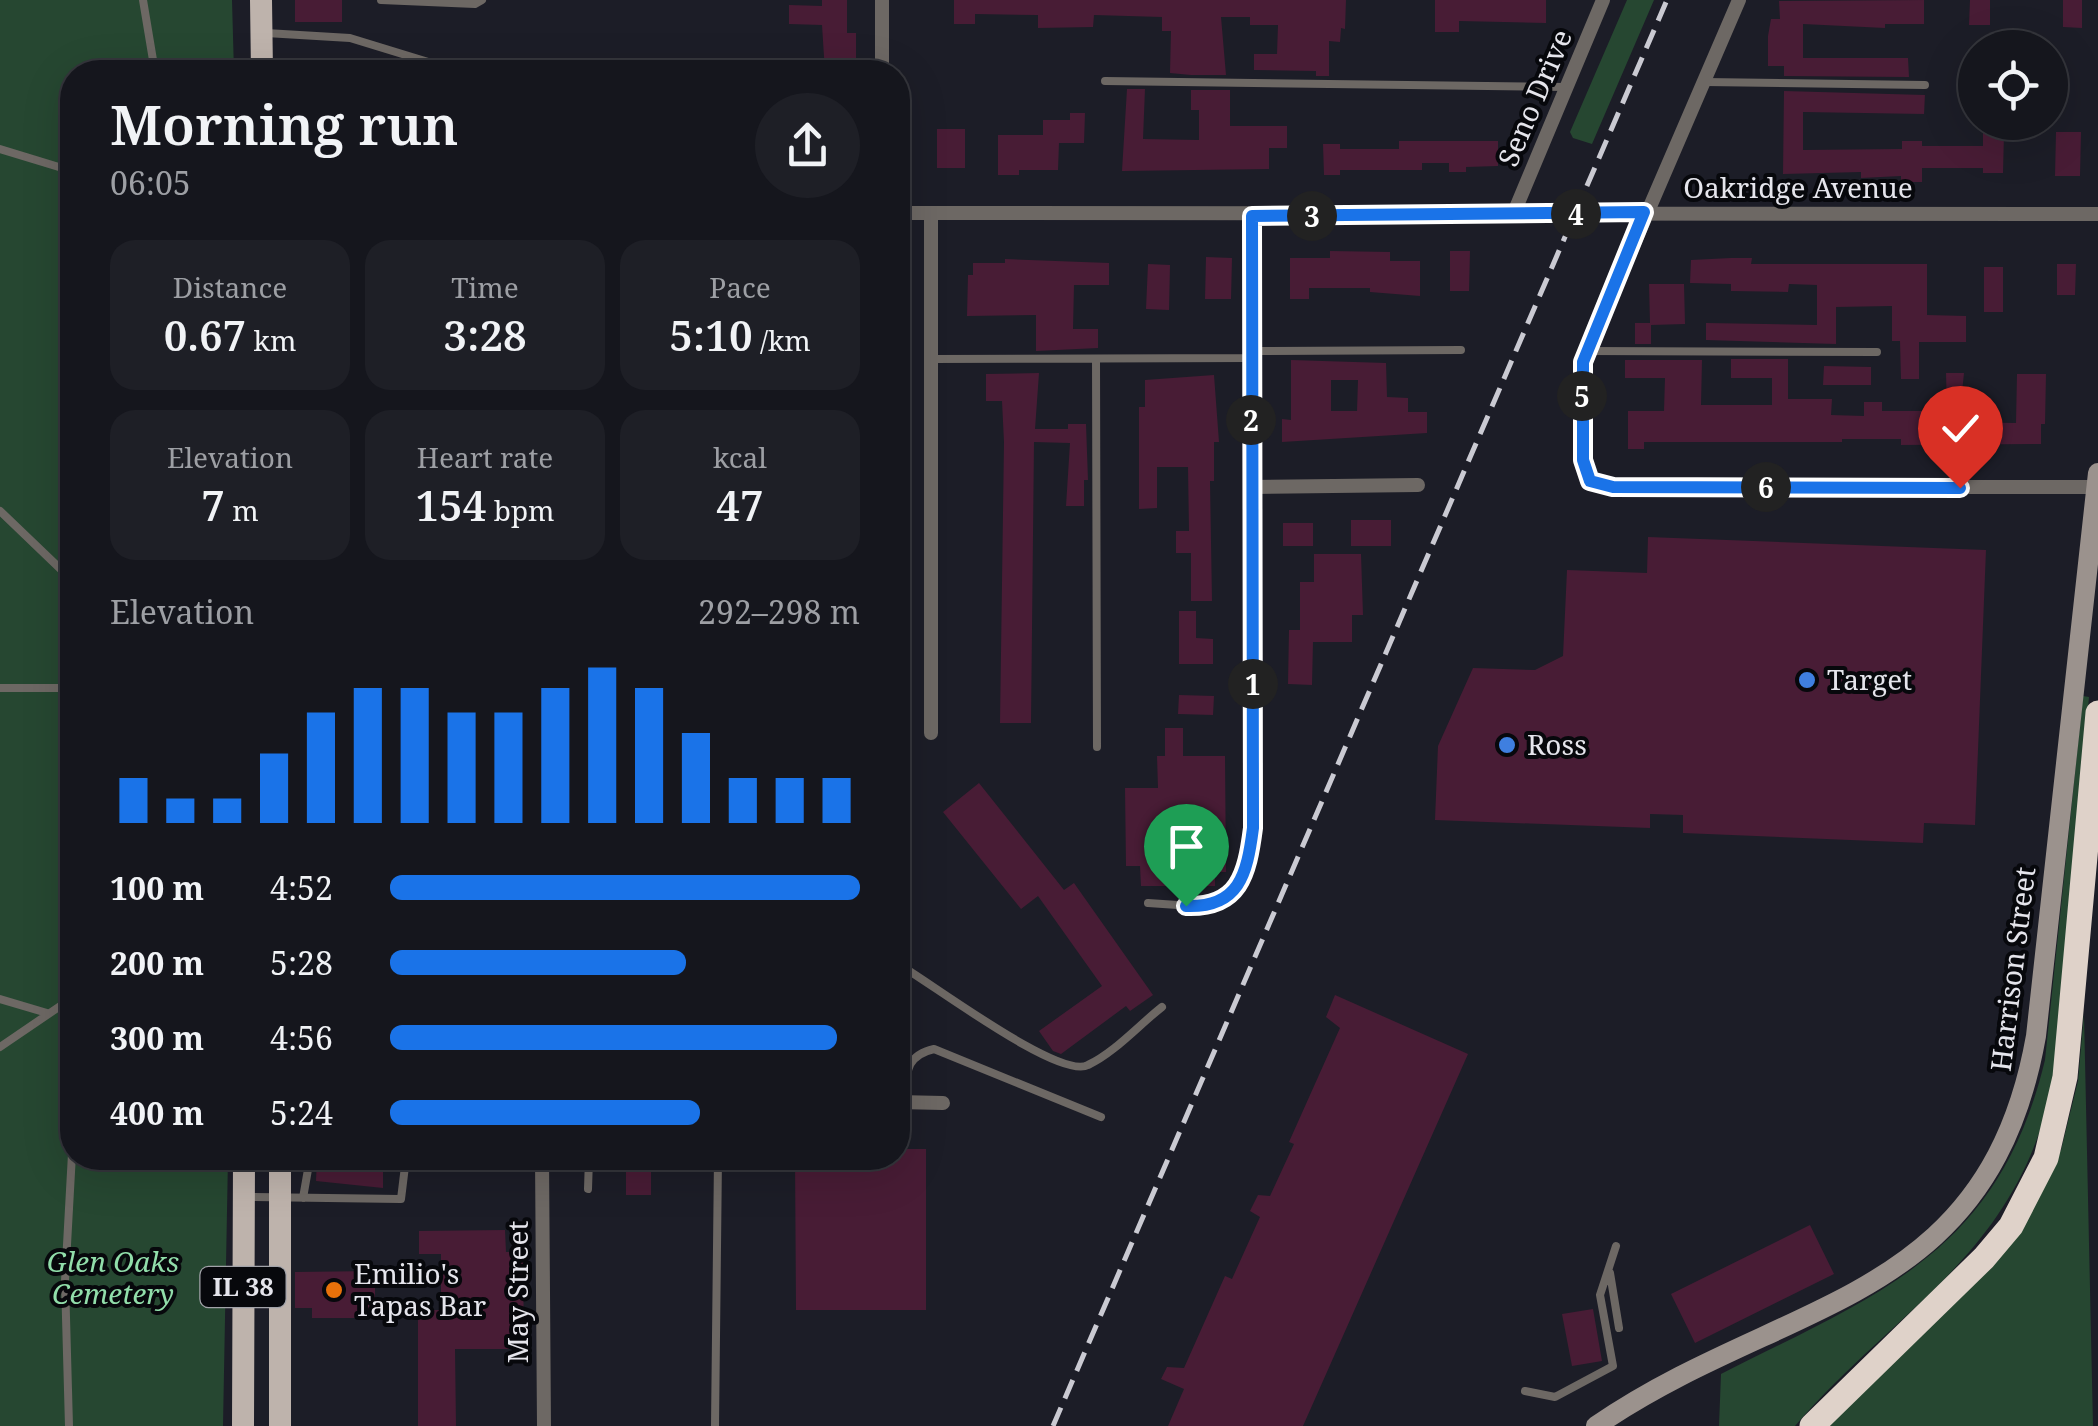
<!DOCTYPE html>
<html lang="en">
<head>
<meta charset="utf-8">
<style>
  body { margin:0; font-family:"Noto Serif",serif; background:#1e1f26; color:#f1f3f6; height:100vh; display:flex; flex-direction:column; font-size:38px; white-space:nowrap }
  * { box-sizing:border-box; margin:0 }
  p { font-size:32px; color:#9d9fa4 }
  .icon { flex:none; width:55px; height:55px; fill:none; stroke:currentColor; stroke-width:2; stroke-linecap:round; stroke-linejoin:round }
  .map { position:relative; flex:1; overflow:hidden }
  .panel { position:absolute; left:60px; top:60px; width:850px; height:1110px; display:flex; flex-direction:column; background:#15161d; border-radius:40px; box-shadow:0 10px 40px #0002,0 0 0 2px #34353b }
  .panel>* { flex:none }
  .fabs { position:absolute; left:1958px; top:30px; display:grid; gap:20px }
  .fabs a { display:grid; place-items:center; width:110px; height:110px; border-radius:50%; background:#15161d; box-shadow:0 10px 40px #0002,0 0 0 2px #34353b; font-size:50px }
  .pin { position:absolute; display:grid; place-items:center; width:85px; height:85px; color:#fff; margin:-102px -42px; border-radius:50% 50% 50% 0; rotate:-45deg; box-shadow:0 0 10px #0007 }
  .pin .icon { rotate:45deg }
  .km { position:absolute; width:50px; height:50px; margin:-25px; border-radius:50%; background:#222; color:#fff; font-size:28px; line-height:50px; text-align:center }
  .round { display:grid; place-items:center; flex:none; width:105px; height:105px; border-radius:52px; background:#1e1f26 }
  .head { display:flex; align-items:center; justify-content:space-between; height:170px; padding:0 50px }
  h1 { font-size:55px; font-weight:600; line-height:75px }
  .stats { display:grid; grid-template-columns:repeat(3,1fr); gap:15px; height:170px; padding:10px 50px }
  .stats div { display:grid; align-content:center; border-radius:25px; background:#1e1f26; text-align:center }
  .stats b { font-size:42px; font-weight:600 }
  .stats small { font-size:28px; font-weight:400 }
  .stats p { font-size:28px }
  .chart { height:280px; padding:20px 50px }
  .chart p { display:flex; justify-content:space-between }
  .chart svg { width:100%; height:180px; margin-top:10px; stroke:#1a73e8; stroke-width:6 }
  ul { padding:0 50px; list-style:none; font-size:32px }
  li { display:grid; grid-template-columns:160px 120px 1fr; align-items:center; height:75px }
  li i { height:25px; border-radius:12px; background:#1a73e8 }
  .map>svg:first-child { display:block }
  .green { fill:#264731 }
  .building { fill:#481c35; fill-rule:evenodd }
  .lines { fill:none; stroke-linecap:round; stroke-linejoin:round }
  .lane { stroke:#6d6864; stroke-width:8 }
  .street { stroke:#6d6864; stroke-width:14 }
  .secondary { stroke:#9b928d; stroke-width:20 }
  .primary { stroke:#beb3ac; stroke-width:22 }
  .highway { stroke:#dfd2c9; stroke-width:25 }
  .rail { stroke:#cacad2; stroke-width:5; stroke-dasharray:20 10; stroke-linecap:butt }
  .route-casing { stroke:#fff; stroke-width:20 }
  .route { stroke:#1a73e8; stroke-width:12 }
  .shop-dot { fill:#3f7fe0; stroke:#07080c; stroke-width:4 }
  .food-dot { fill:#e8710a; stroke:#07080c; stroke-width:4 }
  .labels { text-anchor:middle; stroke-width:8; stroke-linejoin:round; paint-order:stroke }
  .shield { fill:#07080c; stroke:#a2a3a9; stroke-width:2.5 }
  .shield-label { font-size:25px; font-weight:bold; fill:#e5e5ec }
  .street-label { font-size:28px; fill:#e5e5ec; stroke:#07080c }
  .poi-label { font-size:28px; fill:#e5e5ec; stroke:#07080c; text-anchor:start }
  .park-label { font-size:28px; font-style:italic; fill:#91deaa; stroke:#07080c }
</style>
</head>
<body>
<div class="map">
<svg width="2098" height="1426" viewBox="0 0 2098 1426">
  <rect width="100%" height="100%" fill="#1c1d27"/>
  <path class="green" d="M0 0H232L234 72H72V1158H228L223 1426H0Z
    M1627 0H1654L1592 144 1573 138 1570 132Z
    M2083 696 2089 697 2054 1079C2018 1255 1900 1304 1795 1426H1719L1721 1374C1881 1293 1999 1252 2045 1060Z
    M2084 1014 2093 1426H1828L2061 1150 2078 1081Z"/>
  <path class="building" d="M295 0H342V22H295Z
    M822 0H847V33H856V72H825L822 25 789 24V5L822 6Z
    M954 0H1346L1345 29 1341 28 1340 42 1329 41V76H1316V71L1254 70V54H1277L1278 25H1250V17H1221L1226 75H1191L1170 73 1171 31H1162V17L1094 15 1093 27 1038 28V15L975 14V24H954Z
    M1435 0H1546V23L1459 21V32H1435Z
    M1924 0V24H1885V28L1803 24V58H1908L1909 77 1784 76V66H1768V36L1771 19H1780L1779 1Z
    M1970 0H1990V25H1969Z
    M2063 0H2082V28L2063 27Z
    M1127 89H1145L1143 139 1199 140V110H1191V90H1230V126H1287V148H1269V169L1122 171Z
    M1784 91 1925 95 1924 114 1803 112V150L1902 149V141H1922V146H1983V132L2004 133 2003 173H1983V168H1922V182H1901V176L1861 178V172L1783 174Z
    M1070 113H1085L1084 143H1059L1058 170H1019V175H998V135H1043V120H1070Z
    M937 129H965V168H937Z
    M2056 132H2081L2080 176H2055Z
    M1399 141H1498V166L1466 167V172H1449V163H1422V170H1340V175H1324L1323 144H1340V149H1399Z
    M1330 251 1390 252V261H1420V296L1370 292V288H1309V299H1290V258H1330Z
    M1450 251H1470L1469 291H1450Z
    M1206 257 1232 258 1231 299H1205Z
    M1731 258H1752L1751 264H1927V315L1966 316V342H1919V379H1901L1900 341H1892V306L1836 307V344L1706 340V323L1817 325V285L1789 284 1788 292 1731 291V284L1690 283 1691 260Z
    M1005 259 1109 263V285H1074L1073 329H1098V348L1036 351V315L967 316 968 275H973V263H1005Z
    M1148 264 1170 265 1169 310 1146 309Z
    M2057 264H2076L2075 295H2057Z
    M1984 267H2003V312H1984Z
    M1649 284H1684L1685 324 1651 325V344H1635V323H1650Z
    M1731 359H1788V399H1832L1831 415 1864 416V402H1882V411H1947L1946 373H1964L1959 422 2016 423 2017 374H2046L2045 424H2041V444L1901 445V439H1842V442H1644V449H1628V411H1664L1665 378H1625V360H1702L1701 405H1772V378H1731Z
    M1291 360 1386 363 1387 397 1408 398V412H1427V433L1282 442V419L1291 420ZM1331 380H1358L1357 411H1331Z
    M1824 366 1871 367V385H1823Z
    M1039 373 1035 429H1068V424H1086L1088 480H1084V506H1066L1070 443 1034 442 1031 723H1000L1004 442 1002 401H986V374Z
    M1214 375 1219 442H1214V481H1210L1212 601H1191V553H1176V531H1189L1188 467H1157V508L1139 509V407H1145V380Z
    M1351 520H1391V546H1351Z
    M1283 523H1313V546H1283Z
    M1648 537 1986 550 1975 825 1924 823 1923 843 1683 833V815L1650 814V828L1435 820 1438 746 1473 668 1535 670 1563 656 1567 570 1647 573Z
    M1314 554H1361L1363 615H1352V642H1313L1312 685 1288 684 1289 630H1300V582H1314Z
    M1179 611H1196V638L1213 639V664H1179Z
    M1179 695 1214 696 1213 715 1178 714Z
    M1165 728H1183V756H1225L1226 872H1215V886H1141L1140 866H1126L1125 788H1158L1157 756H1165Z
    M979 783 1064 890 1074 883 1153 995 1130 1011 1126 1006 1061 1054 1053 1051 1039 1031 1102 986 1038 896 1021 909 943 812Z
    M1335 995 1468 1054 1303 1426H1168L1184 1389 1161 1379 1167 1367 1184 1368 1225 1276 1232 1279 1260 1217 1250 1211 1258 1195 1270 1196 1294 1144 1289 1142 1340 1028 1326 1017Z
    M898 1149H926V1310H796L795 1158H898Z
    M317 1158H383V1188L316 1181Z
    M626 1158H651V1195H626Z
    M1810 1225 1834 1274 1695 1343 1671 1294Z
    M505 1230 506 1252H523L524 1349H455L456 1426H418V1310H441V1254H419V1231Z
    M375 1271V1318H312V1308H295V1272Z
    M1593 1309 1602 1361 1572 1366 1562 1314Z"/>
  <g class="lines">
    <path class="lane" d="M143 0 155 72
      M381 0 475 4 482 0
      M266 33 350 38 461 72
      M1105 81 1566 87
      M1705 82 1925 85
      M0 149 72 171
      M1251 351 1461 350
      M1587 351 1877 352
      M931 359 1251 358
      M1096 359 1097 747
      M0 511 72 580
      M0 688H72
      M1148 903 1207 907 1233 893 1252 834 1254 747
      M898 964C930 982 1059 1080 1088 1065 1114 1053 1139 1025 1162 1007
      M0 999 47 1013
      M0 1047 72 998
      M904 1102C907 1074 904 1056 934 1049L1101 1117
      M588 1189 589 1158
      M248 1197 401 1199 406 1158
      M303 1198 310 1158
      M1610 1273 1619 1328
      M1525 1391 1555 1397 1613 1366 1600 1295 1616 1246
      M69 1426 65 1281 72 1154
      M715 1426 718 1158"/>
    <path class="street" d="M1739 0 1583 362V460L1590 481 1613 487H2096
      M882 72V0
      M898 213 2098 214
      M1513 215 1603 0
      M1252 216 1254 747
      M1251 487 1418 485
      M931 733V213
      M898 1102 943 1103
      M542 1158 544 1426"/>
    <path class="secondary" d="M1596 1426C1785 1296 1988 1307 2036 1036L2098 473"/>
    <path class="primary" d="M261 0 262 72
      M243 1426 244 1158
      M280 1426V1158"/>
    <path class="highway" d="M1812 1426 1984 1258 2011 1226 2046 1158 2065 1077 2098 713"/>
    <path class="rail" d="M1053 1426 1667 0"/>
  </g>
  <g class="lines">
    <g class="route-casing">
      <path id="route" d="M1186 906C1239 908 1247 875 1253 828L1252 216 1644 212 1583 362V460L1590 481 1613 487 1960 488"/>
    </g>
    <use href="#route" class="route"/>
  </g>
  <g class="shop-dot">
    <circle cx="1807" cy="680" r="10"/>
    <circle cx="1507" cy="745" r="10"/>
  </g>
  <circle class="food-dot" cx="334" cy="1290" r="10"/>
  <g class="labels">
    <rect class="shield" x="200.5" y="1267" width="85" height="40" rx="8"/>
    <g class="shield-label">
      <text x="243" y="1296">IL 38</text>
    </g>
    <g class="street-label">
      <text transform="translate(1535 98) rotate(-67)" y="10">Seno Drive</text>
      <text x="1798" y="198">Oakridge Avenue</text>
      <text transform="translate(2013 969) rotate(-83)" y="10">Harrison Street</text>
      <text transform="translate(518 1292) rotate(-90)" y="10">May Street</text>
    </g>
    <g class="poi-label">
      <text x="1827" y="690">Target</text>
      <text x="1527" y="755">Ross</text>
      <text x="354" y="1284">Emilio's<tspan x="354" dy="32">Tapas Bar</tspan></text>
    </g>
    <g class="park-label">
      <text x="113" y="1272">Glen Oaks<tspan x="113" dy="32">Cemetery</tspan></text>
    </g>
  </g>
</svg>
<div class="fabs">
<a><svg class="icon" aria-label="locate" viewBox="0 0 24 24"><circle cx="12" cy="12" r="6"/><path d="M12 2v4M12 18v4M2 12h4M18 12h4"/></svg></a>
</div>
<div class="pin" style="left:1186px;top:906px;background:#1e9e55"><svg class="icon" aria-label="arrive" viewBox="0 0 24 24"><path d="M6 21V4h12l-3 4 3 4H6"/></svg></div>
<div class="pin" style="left:1960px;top:488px;background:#d93025"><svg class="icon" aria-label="check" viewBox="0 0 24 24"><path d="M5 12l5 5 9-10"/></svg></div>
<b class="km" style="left:1253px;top:684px">1</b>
<b class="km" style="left:1251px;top:420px">2</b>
<b class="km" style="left:1312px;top:216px">3</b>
<b class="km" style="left:1576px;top:214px">4</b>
<b class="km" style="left:1582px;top:396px">5</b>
<b class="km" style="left:1766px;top:487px">6</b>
<section class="panel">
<div class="head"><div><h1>Morning run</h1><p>06:05</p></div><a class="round"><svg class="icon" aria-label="share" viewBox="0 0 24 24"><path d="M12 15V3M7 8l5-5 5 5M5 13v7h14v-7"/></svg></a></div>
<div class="stats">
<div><p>Distance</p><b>0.67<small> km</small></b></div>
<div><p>Time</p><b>3:28</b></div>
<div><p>Pace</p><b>5:10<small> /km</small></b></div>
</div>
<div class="stats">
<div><p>Elevation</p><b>7<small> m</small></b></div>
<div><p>Heart rate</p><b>154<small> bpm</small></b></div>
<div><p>kcal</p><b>47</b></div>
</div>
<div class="chart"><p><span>Elevation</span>292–298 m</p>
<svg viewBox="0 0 160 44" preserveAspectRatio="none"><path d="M5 44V33M15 44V38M25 44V38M35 44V27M45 44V17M55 44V11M65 44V11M75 44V17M85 44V17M95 44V11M105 44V6M115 44V11M125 44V22M135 44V33M145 44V33M155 44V33"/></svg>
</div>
<ul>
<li><b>100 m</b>4:52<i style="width:100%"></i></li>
<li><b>200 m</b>5:28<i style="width:63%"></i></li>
<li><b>300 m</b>4:56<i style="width:95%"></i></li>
<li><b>400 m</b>5:24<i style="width:66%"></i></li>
</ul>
</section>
</div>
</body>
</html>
